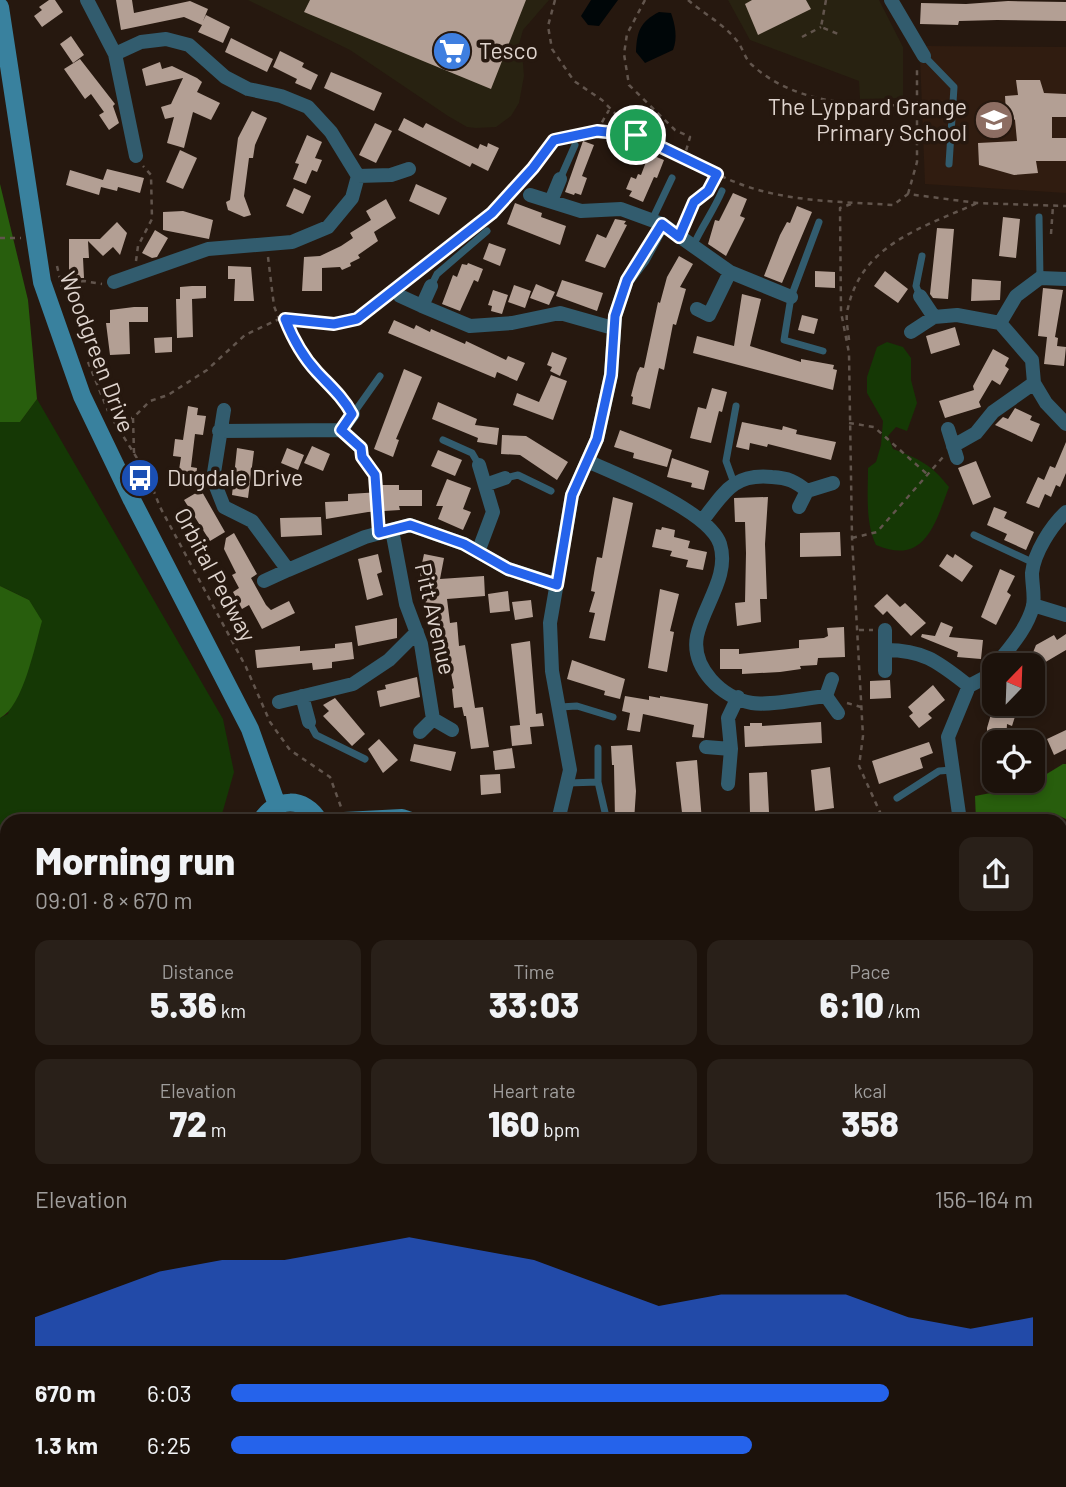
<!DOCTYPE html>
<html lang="en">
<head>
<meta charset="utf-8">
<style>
  body { margin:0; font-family:Barlow,sans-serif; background:#292019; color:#f1f3f6; height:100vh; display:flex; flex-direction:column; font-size:26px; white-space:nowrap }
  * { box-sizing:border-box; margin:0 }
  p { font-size:23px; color:#a09e9d }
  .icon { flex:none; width:38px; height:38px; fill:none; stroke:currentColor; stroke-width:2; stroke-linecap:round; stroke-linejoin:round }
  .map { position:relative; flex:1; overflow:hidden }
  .drawer { position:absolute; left:0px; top:814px; width:1068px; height:674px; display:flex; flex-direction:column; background:#1c120b; border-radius:21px 21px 0 0; box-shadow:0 4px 10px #0003,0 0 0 2px #3a322c }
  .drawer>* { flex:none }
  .needle { width:46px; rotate:23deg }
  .fabs { position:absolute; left:982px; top:653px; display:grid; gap:14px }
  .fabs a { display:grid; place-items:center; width:63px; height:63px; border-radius:14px; background:#1c120b; box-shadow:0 4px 10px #0003,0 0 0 2px #3a322c; font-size:35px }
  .pin { position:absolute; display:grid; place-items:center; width:60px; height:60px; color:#fff; margin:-30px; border:4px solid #fff; border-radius:50%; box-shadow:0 2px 7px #0007 }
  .round { display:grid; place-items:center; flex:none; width:74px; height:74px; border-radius:14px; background:#292019 }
  .head { display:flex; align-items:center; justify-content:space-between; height:119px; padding:0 35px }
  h1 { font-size:38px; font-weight:800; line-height:52px }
  .metrics { display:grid; grid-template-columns:repeat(3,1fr); gap:10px; height:119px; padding:7px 35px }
  .metrics div { display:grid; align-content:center; border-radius:14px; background:#292019; text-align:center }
  .metrics b { font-size:35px; font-weight:800 }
  .metrics small { font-size:19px; font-weight:400 }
  .metrics p { font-size:19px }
  .chart { height:196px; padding:14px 35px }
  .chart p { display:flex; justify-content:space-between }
  .chart svg { width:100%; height:126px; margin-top:7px; fill:#2563eb; opacity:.7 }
  ul { padding:0 35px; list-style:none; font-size:23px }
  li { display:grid; grid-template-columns:112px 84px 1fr; align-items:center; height:52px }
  li i { height:18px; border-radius:9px; background:#2563eb }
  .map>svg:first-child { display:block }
  .commercial { fill:#282211 }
  .built { fill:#301c10 }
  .green { fill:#153805 }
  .forest { fill:#285e0d }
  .water { fill:#000608 }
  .building { fill:#b39f94 }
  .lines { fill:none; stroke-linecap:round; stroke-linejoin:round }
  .path { stroke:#62554d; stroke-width:2.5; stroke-dasharray:5 5; stroke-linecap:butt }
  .lane { stroke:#325c6e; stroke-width:7 }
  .street { stroke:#325c6e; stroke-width:14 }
  .secondary { stroke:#39819e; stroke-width:18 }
  .route-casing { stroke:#fff; stroke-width:14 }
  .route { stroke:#2563eb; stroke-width:9 }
  .labels { text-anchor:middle; stroke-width:7; stroke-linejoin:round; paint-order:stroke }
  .poi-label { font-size:23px; fill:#dfd4ce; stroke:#26180f; text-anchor:start }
  .street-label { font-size:23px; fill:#dfd4ce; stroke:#26180f }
</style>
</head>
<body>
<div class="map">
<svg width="1066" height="1487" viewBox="0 0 1066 1487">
  <rect width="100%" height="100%" fill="#26180f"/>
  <path class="commercial" d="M248 0H549L523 30 518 48 522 51 524 76 519 103 511 116 496 127 476 128 467 127 448 116 350 50Z
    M728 0H879L903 47V98L860 99 859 81 750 40Z"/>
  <path class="built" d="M927 46 1066 47V193L925 184 920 57Z"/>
  <path class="green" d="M887 342 903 347 911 358V380L917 403 907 431 896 427 888 436 893 449C919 459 931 464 949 487 935 524 925 566 876 545 865 522 868 493 868 468L876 462 881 445 883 421 867 393V377L877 347Z
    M37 399 223 719 234 772 220 821H7V849L0 846V718L8 714 29 600 0 586V422H20Z
    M7 1364V1455L0 1452V1377Z"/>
  <path class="forest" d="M0 184 28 300 37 399 20 422H0Z
    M0 586 29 600 42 621C35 645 23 707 0 718Z
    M1063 764H1066V819L1053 813 976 821 975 796 1027 786Z
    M0 846 7 849V1010L0 1025Z"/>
  <path class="water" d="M591 0H618L599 26 588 25 581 16Z
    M659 12 671 13C675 24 678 38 673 50L645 63 636 52C637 31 640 22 659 12Z"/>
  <path class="building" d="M49 0H55L63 12 42 27 34 16 42 10 39 7Z
    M116 0H132L134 13 190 1 208 9 203 21 206 15 230 27 223 43 198 32 202 25 184 17 121 30Z
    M310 0H526L491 89 304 12Z
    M752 0H806L811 9 758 35 745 4Z
    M1008 1 1066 2V21L997 20 959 21 958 25 920 24 921 3 966 4Z
    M71 36 84 55 73 63 60 44Z
    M231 38 273 59 267 72 225 52Z
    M280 51 304 63 302 67 318 75 311 90 295 83 297 79 273 67Z
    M80 59 115 104 113 106 119 123 109 130 99 115 104 112 91 94 85 99 64 69Z
    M160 62 162 69 172 66 197 78 202 82 197 92 220 103 211 120 193 112 184 148 167 143 174 117 165 119 161 107 171 104 183 78 146 86 142 69Z
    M331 72 382 93 374 111 324 88Z
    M1016 80H1040L1044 93 1066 94V117H1052V138H1066V161H1036L1038 173 1014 175 979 165 978 143 1017 141 1015 120 1006 113 1005 96 1018 95Z
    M252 111 267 118 255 145 253 158H249L244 196 251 215 244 217 228 210 226 202 230 200 238 138Z
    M404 118 423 128 426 123 478 149 480 144 487 147 488 143 499 148 488 171 472 163 470 167 398 130Z
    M375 123 392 131 376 163 359 155Z
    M307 135 322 142 315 158 322 160 317 172 312 170 306 184 293 179 299 164 295 163Z
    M583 141 594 145 582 176 587 178 581 195 575 193 574 195 565 192Z
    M180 150 197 158 183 189 166 182Z
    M649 154 664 160 657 178 654 177 643 202 629 196 632 191 626 189 631 177 636 179 638 174 641 175Z
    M107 169 144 178 140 193 118 187 117 191 101 187 99 195 66 185 70 170 103 180Z
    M416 184 447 198 439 215 409 201Z
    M294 188 311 196 303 214 286 206Z
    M733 193 747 199 740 216 745 218 726 256 708 244 715 220 719 221Z
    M386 199 396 218 374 232 378 241 358 255 360 258 350 263 351 266 342 270 340 267 322 268V291H302L304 257 320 256 341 246 353 238 350 233 371 220 366 211Z
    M515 203 542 213 541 217 566 226 560 245 507 224Z
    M797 206 812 212 782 283 764 276 780 235 787 222 790 223Z
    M183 211 213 220 209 239 163 230V212Z
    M1003 217 1020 219 1016 258 999 256Z
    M615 219 626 221 624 224 627 225 605 268 585 261 597 234 606 238Z
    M117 222 127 233 120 255 113 247 103 256 88 241 89 258H83L84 278H69V239H100Z
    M937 228 954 229 948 299 933 298 930 294Z
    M155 230 168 238 157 257 152 258 142 253Z
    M489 243 506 249 500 266 483 259Z
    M679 256 693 264 680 287 686 289 676 325 673 324 664 370 659 368 650 409 632 404 633 397 631 396 637 373 640 367 644 368 658 302 660 303 667 277Z
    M468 263 483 269 478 282 474 280 460 311 442 304 453 275 457 277 462 264 467 265Z
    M228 266 251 267 254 301H234L235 279H228Z
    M815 271 835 272V288L815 287Z
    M885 271 908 289 898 303 874 286Z
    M972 279 1001 281 1000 300 971 301Z
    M562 280 603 293 597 311 556 296Z
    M536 284 555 292 549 305 530 298Z
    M514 285 531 291 525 308 508 302Z
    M192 286H206V298L192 299 193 337 177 338 176 299H180V287Z
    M1043 288 1063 290 1055 337 1058 338 1057 346 1066 347 1064 366 1044 364 1047 337 1038 336Z
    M493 290 508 295 502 314 491 311 492 306 488 305Z
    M742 294 761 299 750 346 801 362V359L834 365 833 369 837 370 833 390 693 353 697 336 734 346Z
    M134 307H148V322H129L130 354 110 355 106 323H110V310Z
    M802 315 818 319 814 334 798 330Z
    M394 320 414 329 416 325 430 332 431 329 465 344 466 341 506 360 508 356 525 363 517 381 497 372 495 378 388 333Z
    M955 327 960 345 931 354 926 336Z
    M172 337V352L155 353 154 338Z
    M993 349 1009 358 1005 366 1009 369 1000 385 992 380 979 402 981 407 945 418 939 401 974 390 973 386Z
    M552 352 567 358 560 376 550 371 552 367 547 365Z
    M404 369 422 377 396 439 399 440 393 457 374 449Z
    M551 375 567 381 553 420 513 405 517 393 539 402Z
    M712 388 727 392 722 412 719 411 711 443 690 438 698 407 706 409Z
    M438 402 477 419 475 425 499 428 497 445 477 442 478 438 432 419Z
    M188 406 198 408 197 415 206 416 203 435 195 434 191 467 197 468 195 486 177 483 181 457 173 456 175 439 183 440Z
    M1015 408 1032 416 1030 420 1040 424 1032 442 995 425 1003 417 1008 419Z
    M742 422 782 430 783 426 797 430 796 434 836 442 831 460 768 444 767 447 750 443 749 450 736 447Z
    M620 430 672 450 667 467 633 458 634 453 614 447Z
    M502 435 526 436 568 462 557 480 520 455 501 454Z
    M1066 442V473L1060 487 1056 485 1051 497 1045 494 1039 508 1026 503 1038 477 1044 480 1050 466 1055 468Z
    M312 446 330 454 323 471 304 463Z
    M237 448 254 451 248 498 232 495Z
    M287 448 304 455 298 470 281 463Z
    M438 450 462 460 455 476 431 466Z
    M672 458 709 471 704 490 691 487 692 483 688 482 667 477Z
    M976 461 991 497 973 505 958 468Z
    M447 479 471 488 463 509 471 512 463 530 438 519 443 506H436Z
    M381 485H399V490H422V506H399L400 510 368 512 326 519 325 502 348 501V494L381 492Z
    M201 490 225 532 210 541 184 500Z
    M613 497 633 503 605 641 589 638 595 613 589 612 595 592 591 591 595 567 597 557 602 558Z
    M768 497 765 544 767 599H760L761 622 737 626 735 603 745 602 746 553 745 522H735L734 498Z
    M994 507 1007 512 1004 518 1034 532 1026 550 1004 540 1007 534 987 525Z
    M321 517 322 535 281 537 280 518Z
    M662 527 675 530 674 537 690 541 688 548 707 552 703 570 686 567 688 560 670 556 672 551 652 547 656 529 661 530Z
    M840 532 841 556 800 557V533Z
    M234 533 257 574 251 578 266 605 271 610 289 601 295 613 262 629 249 605 242 609 233 592 239 588 232 575 236 573 224 549 226 538Z
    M378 554 382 572 377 574 383 595 367 600 358 559Z
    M424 554 444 558 440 579 484 576 485 596 447 599 450 623 457 622 459 646 465 645 475 708 483 707 489 747 471 749 466 716H464L462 707 454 708 452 689 454 688 445 643H439L436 621 432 622 431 609 427 610 420 573Z
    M947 554 953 558 955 554 973 566 962 582 939 566Z
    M1000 569 1015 576 1007 592 1011 595 996 625 981 617Z
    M660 589 679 594 670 631 674 632 667 672 648 668Z
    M508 591 510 611 490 613 488 594Z
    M887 594 900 607 905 603 926 623 911 636 887 611 883 615 874 606Z
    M531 600 533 617 515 620 512 602Z
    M397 618V638L358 646 355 626Z
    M941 622 953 627 949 637 983 640 981 659 957 657 958 652 921 637 922 634 935 636Z
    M844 627 845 657 818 658 817 665 800 666 801 669 780 672 742 674V669H720V649H739V654L799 648V640L824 638 828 636 827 628Z
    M1066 634V650L1032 670V665H1028L1036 645 1054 635 1057 640Z
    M530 641 536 714 542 713 544 726 530 727 532 744 512 746 510 726 520 725 511 644Z
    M352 642 354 659 332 662V668L313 670 312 663 257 668 255 650 300 646V651L335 648V644Z
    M572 660 625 679 620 699 604 695 605 691 567 679Z
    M417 677 420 697 380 707 377 691 386 689 385 685Z
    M890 680 891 698 870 699V681Z
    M933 685 945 700 928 714 932 718 919 728 909 716 913 713 908 707Z
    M625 696 649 700V696L660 698V696L708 704 704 738 692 737 694 725 643 714 640 732 627 730 630 713 622 711Z
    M335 698 365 734 352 746 323 716 329 711 323 705Z
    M994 704H1019L1012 726 1007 724 1006 742H987V728Z
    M821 722 822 743 745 747 744 726H750V723H762V726Z
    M1066 730V749L1054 755 1047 739Z
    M379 739 398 760 383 773 368 749Z
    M929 742 933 753 920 758 923 768 879 784 872 761Z
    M414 744 456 752 451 771 410 761Z
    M632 745 636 791 634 821H615L614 765H612L611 746Z
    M512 748 515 768 495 770 493 751Z
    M697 760 702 821H683L676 762Z
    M830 767 834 808 815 811 811 770Z
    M767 772 769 812 750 814 749 773Z
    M500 774 501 793 481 795 480 775Z"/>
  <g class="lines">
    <path class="path" d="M555 0 548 26 552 49 574 81 602 100 636 135
      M645 0 627 34 624 54 629 85 675 130 690 137 684 158
      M688 0C704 14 724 24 738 42 743 49 745 59 752 65 796 105 860 106 917 105
      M826 0 821 27 838 34
      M802 37 821 27
      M597 131 609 110
      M580 135C647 122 693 171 755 189 799 202 847 202 893 205L908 194 977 203 1066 206
      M908 194 917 162V69
      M851 204 840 208 841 312 849 353 852 538 863 736 859 766 884 821
      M484 220 533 168 554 140 566 137
      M685 223 694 202 708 191 717 174
      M1051 234 1053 206
      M0 238H21
      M268 257 274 306 279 319
      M136 261 138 246 152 219 151 175 143 166
      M57 266 62 287
      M61 282 84 281 102 284
      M405 283 449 248
      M285 319 296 344 346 403
      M849 340C848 330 845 317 848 308 862 243 925 227 977 203
      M88 362 108 411
      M111 417 132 418
      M113 420 147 474 160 507 246 667 270 722 290 750 330 777 341 807
      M849 423 874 427 927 474
      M134 453 133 418 150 401 168 395 207 370 245 335 279 319H303L334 324 357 319 386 298
      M365 461 375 475 378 521
      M852 538 877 532 943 457
      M859 630H873
      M847 703 861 707
      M1060 1325 1066 1324
      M982 1480 983 1487
      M210 1487 213 1480
      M379 1487 381 1480"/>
    <path class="lane" d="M924 56 954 87 949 164
      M560 179 575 145
      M1039 217 1040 278
      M652 220 672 178
      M819 222 791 297 784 340 823 351
      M693 246C702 226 714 210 722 191
      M431 286 437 274 487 231
      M920 296 916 286 922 256
      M353 414 380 376
      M443 440 472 453 479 465
      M505 478 518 475 551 491
      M734 483 726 461 736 406
      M974 535 1034 563
      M560 707 577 706 613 717
      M309 722 316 735 365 759
      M598 782 607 821
      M568 783 598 782V748
      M897 798 939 771 952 770
      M0 1191H1
      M473 1487 477 1480"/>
    <path class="street" d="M87 0 115 54 136 156
      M891 0 924 56
      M358 176 391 175 409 169
      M530 195 581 211 621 209 662 224 730 272 791 297
      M551 201 560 179
      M114 282 208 249 292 242 328 227 352 198 358 176 331 132 308 107 281 96 248 89 225 77 189 45 166 39 141 42 115 54
      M431 286 422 306 470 326 512 323 560 313 613 328
      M400 296 422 306
      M920 296 934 317
      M697 309 709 315 730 272
      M1000 323 1016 296 1040 278 1066 279
      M911 332 934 317 957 315 1000 323 1032 360 1034 383 1046 403 1066 424
      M224 410 213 479 224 507 252 521 288 570 365 537 410 525 464 544 508 569 557 585
      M948 429 957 458
      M341 430 361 448
      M219 431 341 430 353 414
      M953 446 976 433 993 412 1034 383
      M587 461C619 475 709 511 720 544 730 576 703 606 697 636 691 668 722 698 752 703 769 706 807 698 826 696
      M485 485 505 478
      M799 507 807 491 833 483
      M702 521C724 493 733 473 772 477 788 478 795 481 807 491
      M392 530 406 604 421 644 433 719
      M478 552 493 512 479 465
      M264 581 288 570
      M1033 605 1066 615
      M886 650C925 650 939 663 969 686
      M996 665C1010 647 1027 629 1033 606 1035 596 1032 584 1032 573 1034 553 1051 526 1066 512
      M885 671V630
      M832 679 826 696 838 713
      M302 696 309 722
      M279 702 353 684 389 660 417 632
      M420 732 433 719 452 730
      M706 747 731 749
      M728 784 731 749 728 718 738 697
      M558 821 570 770 552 671 550 623 572 495 597 439 611 375 615 316 627 280 643 259 662 224
      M960 821 948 737 969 686 986 677 994 667
      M1060 950 1066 953
      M1060 1112 1066 1120
      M1060 1177 1066 1172
      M581 1480 582 1487
      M637 1480 647 1487
      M821 1485 869 1482 888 1487
      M335 1487 338 1480"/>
    <path class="secondary" d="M0 7 42 282 82 396 132 500 250 729 277 805
      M261 821C275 797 305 796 319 821
      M344 821 402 818 411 821
      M1060 845H1066
      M0 1469 7 1473
      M20 1480 32 1487
      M187 1487 191 1480"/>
  </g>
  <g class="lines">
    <g class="route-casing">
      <path id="route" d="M597 131 636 135 717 174 708 191 694 202 679 237 662 224 627 280 615 316 611 375 597 439 572 495 557 585 508 569 464 544 410 525 379 533 375 475 362 457 361 448 341 430 352 414C343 397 330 386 317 372 302 356 293 339 285 319L334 324 357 319 492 213 533 168 554 140Z"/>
    </g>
    <use href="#route" class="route"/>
  </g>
  <defs>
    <g id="supermarket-disc" transform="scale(2.0125)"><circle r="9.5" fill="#3f7fe0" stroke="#26180f"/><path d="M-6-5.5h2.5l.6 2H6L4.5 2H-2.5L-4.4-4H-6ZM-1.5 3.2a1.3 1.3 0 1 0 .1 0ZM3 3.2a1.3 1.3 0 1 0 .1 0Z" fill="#fff"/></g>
    <g id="school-disc" transform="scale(2.0125)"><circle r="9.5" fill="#8d6e63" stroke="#26180f"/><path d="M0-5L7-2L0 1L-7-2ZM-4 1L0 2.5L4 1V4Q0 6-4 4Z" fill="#fff"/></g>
    <g id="bus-disc" transform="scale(2.0125)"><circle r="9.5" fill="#1a4fb4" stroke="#26180f"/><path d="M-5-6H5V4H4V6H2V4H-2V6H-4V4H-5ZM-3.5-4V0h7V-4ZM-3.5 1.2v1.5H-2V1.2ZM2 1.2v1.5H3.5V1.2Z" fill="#fff"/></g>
  </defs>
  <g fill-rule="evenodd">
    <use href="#supermarket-disc" x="452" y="51"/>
    <use href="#school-disc" x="994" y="120"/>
    <use href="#bus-disc" x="140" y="478"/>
  </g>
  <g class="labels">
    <g class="poi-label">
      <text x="479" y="59">Tesco</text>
      <text x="967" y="115" text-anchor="end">The Lyppard Grange<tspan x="967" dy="26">Primary School</tspan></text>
      <text x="167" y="486">Dugdale Drive</text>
    </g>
    <g class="street-label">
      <text transform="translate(97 352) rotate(69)" y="8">Woodgreen Drive</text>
      <text transform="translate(215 575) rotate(62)" y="8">Orbital Pedway</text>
      <text transform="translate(435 619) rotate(77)" y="8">Pitt Avenue</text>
    </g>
  </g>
</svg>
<div class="fabs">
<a><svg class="needle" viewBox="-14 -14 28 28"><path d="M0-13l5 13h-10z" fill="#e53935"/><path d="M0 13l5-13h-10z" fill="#a09e9d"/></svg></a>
<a><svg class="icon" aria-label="locate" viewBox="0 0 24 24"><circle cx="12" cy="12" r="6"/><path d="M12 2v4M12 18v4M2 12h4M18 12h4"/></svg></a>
</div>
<div class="pin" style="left:636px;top:135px;background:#1e9e55"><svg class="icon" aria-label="arrive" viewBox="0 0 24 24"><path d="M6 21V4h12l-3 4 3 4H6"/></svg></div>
<section class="drawer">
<div class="head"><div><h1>Morning run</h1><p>09:01 · 8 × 670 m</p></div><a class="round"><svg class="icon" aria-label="share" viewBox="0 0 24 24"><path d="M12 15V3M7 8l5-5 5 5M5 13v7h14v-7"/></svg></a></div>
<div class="metrics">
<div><p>Distance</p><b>5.36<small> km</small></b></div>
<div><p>Time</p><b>33:03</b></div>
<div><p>Pace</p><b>6:10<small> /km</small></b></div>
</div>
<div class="metrics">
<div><p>Elevation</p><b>72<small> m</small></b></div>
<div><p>Heart rate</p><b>160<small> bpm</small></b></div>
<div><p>kcal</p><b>358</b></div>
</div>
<div class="chart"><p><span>Elevation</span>156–164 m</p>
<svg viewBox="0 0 160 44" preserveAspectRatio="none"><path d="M0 44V34L10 26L20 18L30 14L40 14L50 10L60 6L70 10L80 14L90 22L100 30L110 26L120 26L130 26L140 34L150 38L160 34V44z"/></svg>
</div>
<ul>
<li><b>670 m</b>6:03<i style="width:82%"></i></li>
<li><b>1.3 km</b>6:25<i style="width:65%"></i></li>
</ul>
</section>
</div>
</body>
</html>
